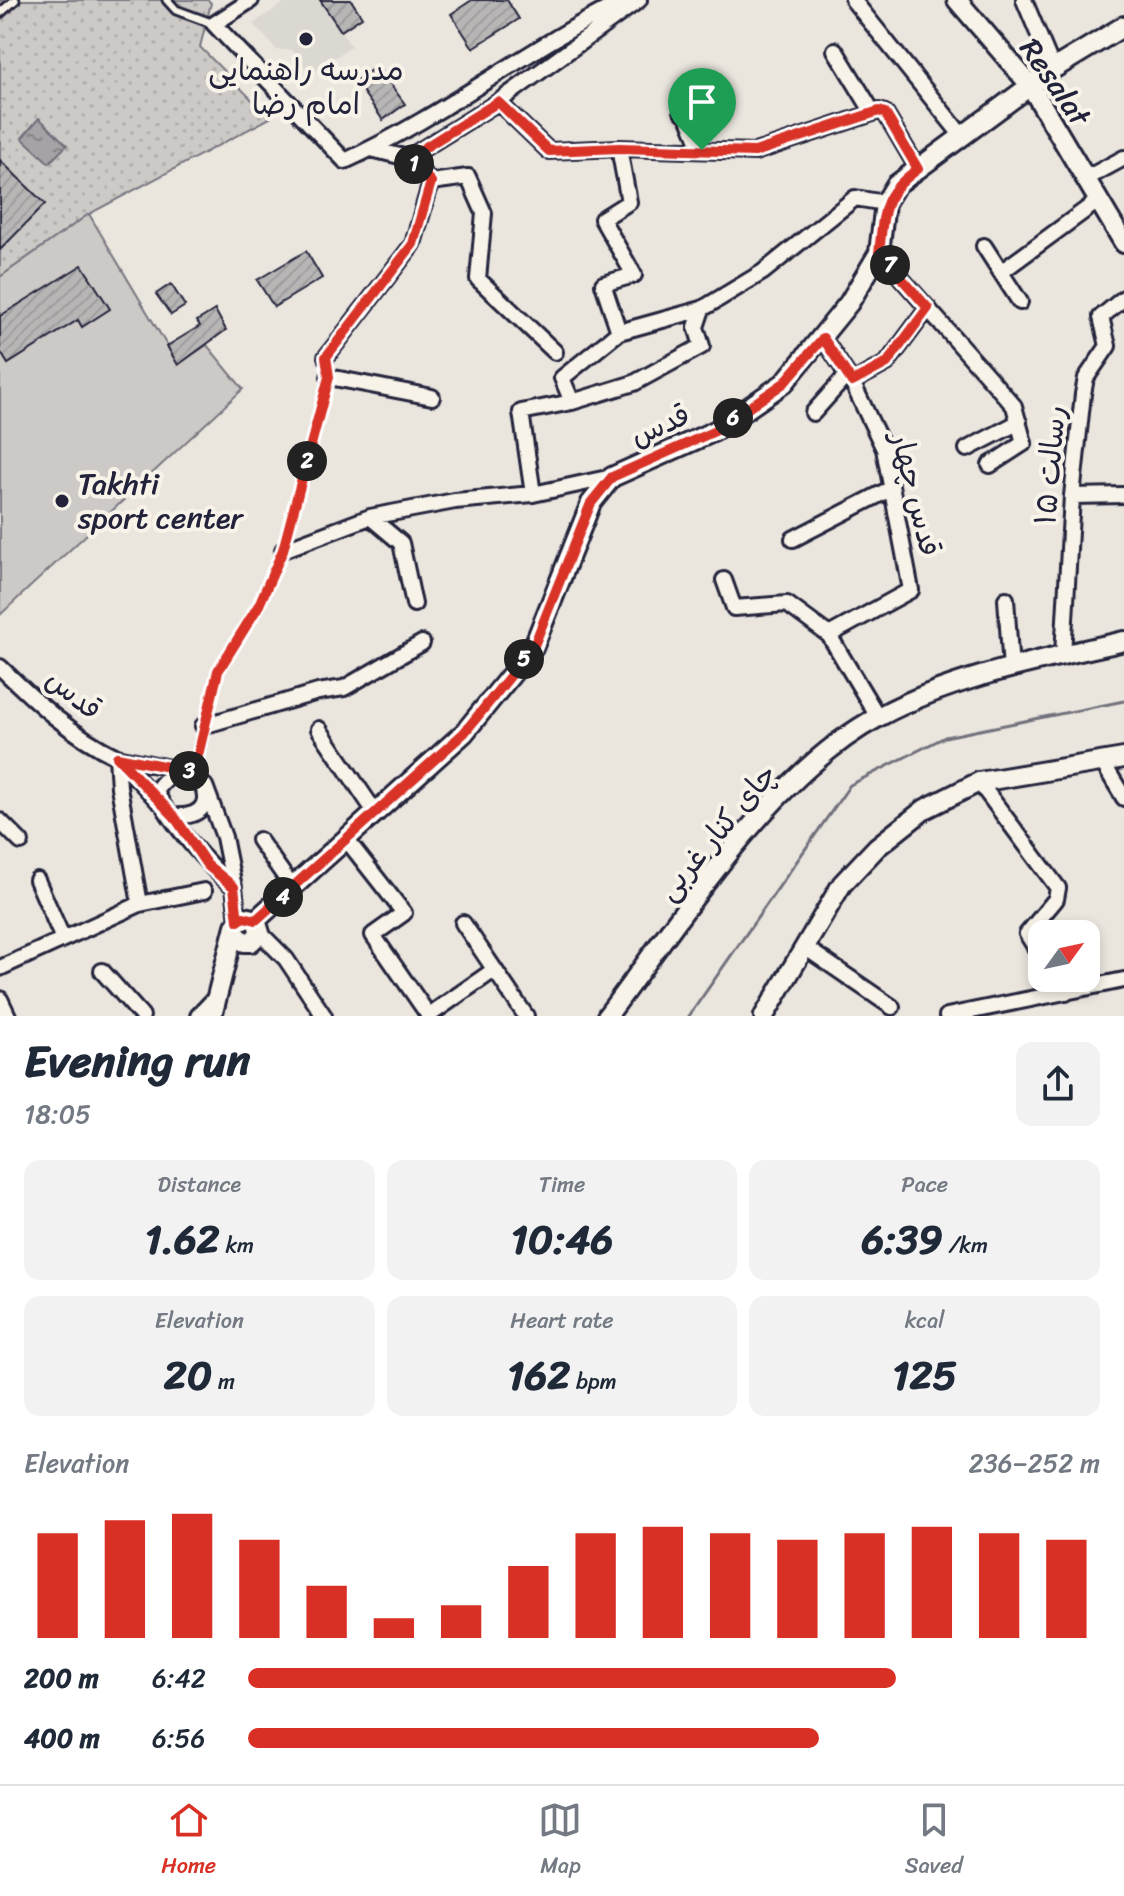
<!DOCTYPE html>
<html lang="en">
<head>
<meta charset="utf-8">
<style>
  body { margin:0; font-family:Sriracha,"Playpen Sans Arabic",sans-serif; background:#f2f2f3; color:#1f2937; height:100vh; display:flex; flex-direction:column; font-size:30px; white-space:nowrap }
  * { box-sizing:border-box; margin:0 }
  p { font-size:26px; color:#747a83 }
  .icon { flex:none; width:44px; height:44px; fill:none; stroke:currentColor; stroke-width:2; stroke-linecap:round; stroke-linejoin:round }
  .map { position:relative; height:1016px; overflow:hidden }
  .details { display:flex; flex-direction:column; background:#fff; flex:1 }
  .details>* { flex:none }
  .needle { width:52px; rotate:57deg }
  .buttons { position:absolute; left:1028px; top:920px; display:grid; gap:16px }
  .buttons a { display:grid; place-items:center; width:72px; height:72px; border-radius:16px; background:#fff; box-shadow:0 4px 12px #0003; font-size:40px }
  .pin { position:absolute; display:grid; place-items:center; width:68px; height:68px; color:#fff; margin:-82px -34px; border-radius:50% 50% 50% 0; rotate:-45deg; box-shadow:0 0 8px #0007 }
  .pin .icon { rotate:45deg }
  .km { position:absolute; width:40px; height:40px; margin:-20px; border-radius:50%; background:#222; color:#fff; font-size:22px; line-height:40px; text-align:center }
  .round { display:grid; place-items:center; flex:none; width:84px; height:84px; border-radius:16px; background:#f2f2f3 }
  .head { display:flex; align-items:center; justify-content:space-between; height:136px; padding:0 24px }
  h1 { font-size:44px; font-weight:800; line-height:60px }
  .metrics { display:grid; grid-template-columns:repeat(3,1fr); gap:12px; height:136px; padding:8px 24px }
  .metrics div { display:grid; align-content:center; border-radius:16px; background:#f2f2f3; text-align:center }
  .metrics b { font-size:40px; font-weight:800 }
  .metrics small { font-size:22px; font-weight:400 }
  .metrics p { font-size:22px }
  .chart { height:224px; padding:16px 24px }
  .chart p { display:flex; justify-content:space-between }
  .chart svg { width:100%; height:144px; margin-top:8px; stroke:#d93025; stroke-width:6 }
  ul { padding:0 24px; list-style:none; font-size:26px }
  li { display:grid; grid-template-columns:128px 96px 1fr; align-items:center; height:60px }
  li i { height:20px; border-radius:10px; background:#d93025 }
  .menu { display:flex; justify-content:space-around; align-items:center; height:112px; border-top:2px solid #e0e1e3; background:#fff; font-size:22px; color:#747a83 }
  .menu a { display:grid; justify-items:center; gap:4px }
  .menu .active { color:#d93025 }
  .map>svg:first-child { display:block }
  .built { fill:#dbd8d2 }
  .park { fill:url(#park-dots); stroke:#787680; stroke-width:2 }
  .pitch { fill:#cdc9c6; stroke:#787680; stroke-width:2 }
  .water { fill:url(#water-ripples); stroke:#716f7b; stroke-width:2 }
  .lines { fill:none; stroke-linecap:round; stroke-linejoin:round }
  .stream { stroke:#716f7b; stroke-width:3 }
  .building { fill:url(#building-hatch); stroke:#22223b; stroke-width:2 }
  .lane-casing { stroke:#22223b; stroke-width:13 }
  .street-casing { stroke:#22223b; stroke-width:20 }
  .secondary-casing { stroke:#22223b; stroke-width:24 }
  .path { stroke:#22223b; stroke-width:2; stroke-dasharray:6 6; stroke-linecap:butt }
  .lane { stroke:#f7f3e8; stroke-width:7 }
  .street { stroke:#f7f3e8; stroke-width:14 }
  .secondary { stroke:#f7f3e8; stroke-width:18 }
  .route-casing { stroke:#fff; stroke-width:16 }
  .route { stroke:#d93025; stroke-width:10 }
  .poi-dot { fill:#22223b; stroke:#f7f3e8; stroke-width:3 }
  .labels { text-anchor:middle; stroke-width:8; stroke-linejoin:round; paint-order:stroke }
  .poi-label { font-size:30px; fill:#22223b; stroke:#f7f3e8 }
  .street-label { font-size:30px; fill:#22223b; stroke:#f7f3e8 }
</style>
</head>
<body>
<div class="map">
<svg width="1124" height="1016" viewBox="0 0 1124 1016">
  <defs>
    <pattern id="park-dots" width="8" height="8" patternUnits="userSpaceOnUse" patternTransform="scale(2)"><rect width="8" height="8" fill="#cdc9c6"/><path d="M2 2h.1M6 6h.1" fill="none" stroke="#b0acab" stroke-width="1.8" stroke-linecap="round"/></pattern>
    <pattern id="water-ripples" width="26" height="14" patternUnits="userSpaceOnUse" patternTransform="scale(2)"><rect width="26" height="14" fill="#a6a3a6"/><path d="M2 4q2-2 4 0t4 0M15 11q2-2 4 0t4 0" fill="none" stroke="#878488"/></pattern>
    <pattern id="building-hatch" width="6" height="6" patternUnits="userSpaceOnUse" patternTransform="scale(2)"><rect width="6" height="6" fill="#b8b6b5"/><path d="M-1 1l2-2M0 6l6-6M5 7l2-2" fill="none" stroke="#9e9c9d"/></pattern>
  </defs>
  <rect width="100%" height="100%" fill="#eae6de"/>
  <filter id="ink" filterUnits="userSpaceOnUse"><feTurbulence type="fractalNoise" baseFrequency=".0125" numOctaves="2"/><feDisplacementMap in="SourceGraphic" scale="16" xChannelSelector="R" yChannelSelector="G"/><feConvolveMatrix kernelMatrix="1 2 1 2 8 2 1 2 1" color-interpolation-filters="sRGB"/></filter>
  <g filter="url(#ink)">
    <path class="built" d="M288 0H351L362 17 341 31 351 46 311 75 292 50H277L253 24Z"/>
    <path class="park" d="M0 0H208L211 3 200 47 270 118 89 214 0 277Z"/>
    <path class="pitch" d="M89 214 178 364 207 345 243 389 0 615V277Z"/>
    <path class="water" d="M39 118 67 145 49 163 22 138Z"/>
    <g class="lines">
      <path class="stream" d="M689 1016 850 785 945 737 1124 701"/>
    </g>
    <path class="building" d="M320 0H351L362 17 341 31Z
      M472 0H507L519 19 473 48 451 14Z
      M377 66 405 104 383 120 355 81Z
      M0 160 45 204 0 250Z
      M306 251 322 278 274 307 257 280Z
      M82 265 110 309 82 327 78 320 8 364 0 351V316Z
      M171 284 185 306 171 315 156 294Z
      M215 310 226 330 178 365 167 346 200 326 197 321Z"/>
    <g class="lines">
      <g class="lane-casing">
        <path id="lane" d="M167 0 176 10 214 24
          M0 13 15 0"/>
      </g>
      <g class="street-casing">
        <path id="street" d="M251 0 214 24 345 161C443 116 528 48 625 0
          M853 0 962 136
          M1024 0 1053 69
          M835 50 872 111
          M498 102 549 151 619 148 755 152 879 111 885 113 918 169
          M682 111 688 116 702 150
          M619 148 629 202 602 219 634 275 603 284 619 332
          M371 149 408 158 498 102 639 0
          M1085 179 1124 158
          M431 182 468 177 484 213 478 279 555 352
          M984 246 1020 302
          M879 253 1014 406 1024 443 990 465
          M1001 272 1099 200
          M326 357 413 244 431 182 408 158
          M329 377 432 397
          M852 382 887 363 928 308
          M572 402 562 378 619 332 702 309 763 272 855 198 885 203
          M813 413 847 375
          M967 449 1019 422
          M533 494 521 412 572 402 634 383 702 346 696 327 702 309
          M1072 496 1124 495
          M370 517 401 543 414 604
          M793 539 890 489
          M283 550 370 517 455 501 533 494 612 477
          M724 580 734 608 787 604 829 635 911 590 884 449 852 382 823 338
          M1006 599 1011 669
          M829 635 878 717
          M1063 655 1072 496 1083 394 1086 378 1108 346 1101 317 1124 298
          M0 667C36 702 71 735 117 757L119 787 140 904
          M203 726 318 692 344 688 422 643
          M319 729 375 812
          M1103 763 1124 798
          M979 782 1058 888 1056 899 1027 934 1042 958
          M158 801 117 757 179 770
          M174 816C208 818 213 796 194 772 174 770 168 775 156 791 167 819 209 867 234 887L224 837 205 786
          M0 821 21 842
          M346 839 404 913 373 935 429 1016
          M259 840 293 888
          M37 880 63 939
          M234 887 238 921
          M463 923 526 1016
          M260 933 286 959 324 1016
          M806 948 892 1007
          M0 968 140 904 204 891
          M102 971 142 1016
          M1056 978 1066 993
          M0 999 8 1016
          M198 1016 217 996
          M428 1016 494 970
          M947 1016 1124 980"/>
      </g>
      <g class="secondary-casing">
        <path id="secondary" d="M957 0 1030 85 1124 243
          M256 920 464 733 533 648 591 503 612 477 715 431 784 383 849 303 879 253 885 203 896 185 1053 69 1124 26
          M212 1016 235 926 244 917 256 920 260 933 251 942H244L235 933V926
          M607 1016C681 919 771 773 880 716 955 676 1042 660 1124 641
          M764 1016 842 884 877 847 925 809 979 782 1124 758"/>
      </g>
      <path class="path" d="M287 535 326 390
        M207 712 218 671 259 605 277 564
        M197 759 201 738"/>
      <use href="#lane" class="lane"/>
      <use href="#street" class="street"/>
      <use href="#secondary" class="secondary"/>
    </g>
  </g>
  <g class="lines" filter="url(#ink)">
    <g class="route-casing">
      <path id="route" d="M498 102 549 151 619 148 755 152 879 111 885 113 918 169C881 195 884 212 879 253L928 308 887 363 852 382 823 338 784 383 715 431 612 477 591 503 533 648 464 733 256 920 244 917 238 921 234 887 207 865 174 816 117 757 194 772 218 671 259 605 283 550 329 377 326 357 413 244 431 182 408 158Z"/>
    </g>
    <use href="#route" class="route"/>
  </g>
  <g class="poi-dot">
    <circle cx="306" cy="39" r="8"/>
    <circle cx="62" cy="501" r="8"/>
  </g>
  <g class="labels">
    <g class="poi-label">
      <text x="306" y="80">مدرسه راهنمایی<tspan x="306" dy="34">امام رضا</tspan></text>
      <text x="78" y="494" text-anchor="start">Takhti<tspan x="78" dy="34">sport center</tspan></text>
    </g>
    <g class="street-label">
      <text transform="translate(1055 82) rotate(55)" y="10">Resalat</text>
      <text transform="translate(660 425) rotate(-24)" y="10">قدس</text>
      <text transform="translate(1050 465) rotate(-85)" y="10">رسالت ۱۵</text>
      <text transform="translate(916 494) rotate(76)" y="10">قدس چهار</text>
      <text transform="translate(74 694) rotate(39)" y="10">قدس</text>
      <text transform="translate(717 832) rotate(-50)" y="10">چای کنار غربی</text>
    </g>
  </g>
</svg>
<div class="buttons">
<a><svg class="needle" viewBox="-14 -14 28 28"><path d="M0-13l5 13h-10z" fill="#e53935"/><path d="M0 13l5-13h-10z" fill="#747a83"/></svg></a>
</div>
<div class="pin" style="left:702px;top:150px;background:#1e9e55"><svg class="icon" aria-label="arrive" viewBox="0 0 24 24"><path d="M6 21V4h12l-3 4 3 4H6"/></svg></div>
<b class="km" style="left:414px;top:164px">1</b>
<b class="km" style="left:307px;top:461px">2</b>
<b class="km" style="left:189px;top:771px">3</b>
<b class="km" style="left:283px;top:897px">4</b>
<b class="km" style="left:524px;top:659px">5</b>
<b class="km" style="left:733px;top:418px">6</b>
<b class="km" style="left:890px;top:265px">7</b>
</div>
<section class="details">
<div class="head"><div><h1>Evening run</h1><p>18:05</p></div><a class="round"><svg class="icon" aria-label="share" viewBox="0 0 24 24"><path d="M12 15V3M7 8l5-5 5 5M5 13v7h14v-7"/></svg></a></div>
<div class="metrics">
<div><p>Distance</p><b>1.62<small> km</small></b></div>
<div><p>Time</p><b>10:46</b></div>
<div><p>Pace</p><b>6:39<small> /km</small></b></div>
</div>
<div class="metrics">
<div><p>Elevation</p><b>20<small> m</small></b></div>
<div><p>Heart rate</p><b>162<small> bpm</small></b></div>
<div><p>kcal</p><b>125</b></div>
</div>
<div class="chart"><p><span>Elevation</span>236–252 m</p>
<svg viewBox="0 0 160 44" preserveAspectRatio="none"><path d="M5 44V12M15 44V8M25 44V6M35 44V14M45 44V28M55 44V38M65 44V34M75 44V22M85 44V12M95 44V10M105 44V12M115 44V14M125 44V12M135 44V10M145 44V12M155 44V14"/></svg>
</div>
<ul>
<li><b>200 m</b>6:42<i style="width:76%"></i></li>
<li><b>400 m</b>6:56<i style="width:67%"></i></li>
</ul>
</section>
<nav class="menu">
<a class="active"><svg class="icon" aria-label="home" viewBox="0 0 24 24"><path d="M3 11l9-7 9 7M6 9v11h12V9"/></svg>Home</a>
<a><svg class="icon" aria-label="map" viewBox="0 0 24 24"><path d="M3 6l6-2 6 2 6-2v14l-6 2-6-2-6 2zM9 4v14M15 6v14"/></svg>Map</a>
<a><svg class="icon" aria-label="saved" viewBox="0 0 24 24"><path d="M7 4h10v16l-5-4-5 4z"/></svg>Saved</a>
</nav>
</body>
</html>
